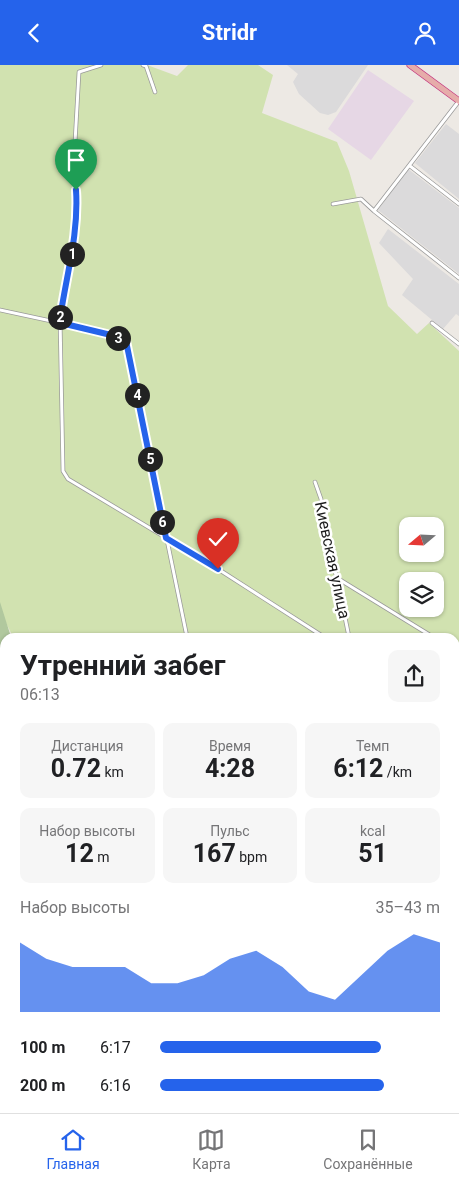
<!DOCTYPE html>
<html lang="ru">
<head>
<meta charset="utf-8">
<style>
  body { margin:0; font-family:Roboto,sans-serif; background:#f6f6f6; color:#202124; height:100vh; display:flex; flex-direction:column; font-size:19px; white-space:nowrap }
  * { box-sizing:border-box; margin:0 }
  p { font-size:16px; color:#757577 }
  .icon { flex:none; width:28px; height:28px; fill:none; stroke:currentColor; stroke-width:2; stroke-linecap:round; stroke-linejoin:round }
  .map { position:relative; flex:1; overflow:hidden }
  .sheet { position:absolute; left:0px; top:568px; width:460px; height:481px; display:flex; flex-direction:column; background:#fff; border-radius:15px 15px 0 0; box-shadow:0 1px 4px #0004 }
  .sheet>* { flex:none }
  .needle { width:32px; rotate:251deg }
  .tools { position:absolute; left:399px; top:452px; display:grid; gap:10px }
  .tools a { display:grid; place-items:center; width:45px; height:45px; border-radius:10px; background:#fff; box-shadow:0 1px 4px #0004; font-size:25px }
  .pin { position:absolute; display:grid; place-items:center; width:42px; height:42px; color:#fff; margin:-51px -21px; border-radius:50% 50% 50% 0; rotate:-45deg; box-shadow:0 0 5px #0007 }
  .pin .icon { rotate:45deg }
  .km { position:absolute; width:25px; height:25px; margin:-12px; border-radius:50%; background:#222; color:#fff; font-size:14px; line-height:25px; text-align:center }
  .round { display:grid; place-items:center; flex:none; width:52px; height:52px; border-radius:10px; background:#f6f6f6 }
  .summary { display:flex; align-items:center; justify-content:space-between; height:85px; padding:0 20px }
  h1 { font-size:28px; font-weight:700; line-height:38px }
  .stats { display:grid; grid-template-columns:repeat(3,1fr); gap:8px; height:85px; padding:5px 20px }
  .stats div { display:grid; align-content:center; border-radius:10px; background:#f6f6f6; text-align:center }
  .stats b { font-size:25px; font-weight:700 }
  .stats small { font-size:14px; font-weight:400 }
  .stats p { font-size:14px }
  .chart { height:140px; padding:10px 20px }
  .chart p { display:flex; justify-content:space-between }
  .chart svg { width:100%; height:90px; margin-top:5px; fill:#2563eb; opacity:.7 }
  ul { padding:0 20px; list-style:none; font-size:16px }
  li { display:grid; grid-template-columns:80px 60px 1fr; align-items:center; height:38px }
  li i { height:12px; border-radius:6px; background:#2563eb }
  header { display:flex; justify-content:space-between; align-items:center; height:65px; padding:0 20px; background:#2563eb; color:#fff; font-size:22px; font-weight:700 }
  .tabs { display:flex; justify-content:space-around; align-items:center; height:70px; border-top:1px solid #e0e0e0; background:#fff; font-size:14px; color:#757577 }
  .tabs a { display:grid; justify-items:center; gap:2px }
  .tabs .current { color:#2563eb }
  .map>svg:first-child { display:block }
  .residential { fill:#dbdadb }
  .industrial { fill:#e6d7e5 }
  .grass { fill:#d1e2b0; fill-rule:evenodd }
  .forest { fill:#b1c89e }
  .building { fill:#bab1ae }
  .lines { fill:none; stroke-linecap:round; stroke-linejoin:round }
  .minor-casing { stroke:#9a9a9a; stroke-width:4.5 }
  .trunk-casing { stroke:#c43980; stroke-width:7 }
  .minor { stroke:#fff; stroke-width:3 }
  .trunk { stroke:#e6acaa; stroke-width:5.5 }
  .rail-casing { stroke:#6b6b6b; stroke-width:3 }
  .rail { stroke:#fff; stroke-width:1; stroke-dasharray:4; stroke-linecap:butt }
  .route-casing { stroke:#fff; stroke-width:10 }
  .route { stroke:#2563eb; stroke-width:6 }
  .labels { text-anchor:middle; stroke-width:5; stroke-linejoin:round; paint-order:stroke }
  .street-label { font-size:16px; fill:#1d1d1d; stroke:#fff }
</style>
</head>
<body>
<header><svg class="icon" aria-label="back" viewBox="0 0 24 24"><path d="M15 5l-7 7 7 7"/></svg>Stridr<svg class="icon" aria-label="person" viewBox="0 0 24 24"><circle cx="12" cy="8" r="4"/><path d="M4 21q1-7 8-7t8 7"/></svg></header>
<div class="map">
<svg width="459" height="1048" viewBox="0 0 459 1048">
  <rect width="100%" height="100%" fill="#ede9e4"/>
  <path class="residential" d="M287 0H368L336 47 328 50 320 48 299 29 293 17 298 9Z
    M446 59 459 69V134L415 98Z
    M408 104 459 143V209L378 145Z
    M388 164 459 219V251L456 249 443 264 402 230 413 214 379 178Z"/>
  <path class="industrial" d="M368 5 414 36 371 95 328 64Z
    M455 974H459V1048H451L450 1044H455Z
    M33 1044H420L419 1048H33Z"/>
  <path class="grass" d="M0 0H147L177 11 188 0H258L273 10 262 48 337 77 349 106 388 241 417 269 429 258 459 286V778H455V572H13L0 546ZM408 461H435V489H408ZM408 516H435V544H408Z
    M0 646 5 653V727L0 736Z"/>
  <path class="forest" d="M0 537 11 572H14H5V635L0 629Z
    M5 731V811H0V742Z
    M0 830H5V910L0 911Z"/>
  <path class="building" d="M101 1044H148L149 1048H102Z"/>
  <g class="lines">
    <g class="minor-casing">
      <path id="minor" d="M101 0 79 7 74 95 77 155 60 253 63 406 68 414 218 504 324 572
        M143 0 146 1 155 27
        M410 101 459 139
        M333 139 361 134 374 146 459 36
        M374 146 459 213
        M0 245 79 262 126 276 187 572
        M432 258 459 279
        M315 417 321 434 326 477 337 513 349 572
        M337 513 433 572
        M455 586 459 589
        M455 740H459
        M428 1048V1044"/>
    </g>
    <g class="trunk-casing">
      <path id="trunk" d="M410 0 459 36
        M455 891H459
        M0 925 5 924"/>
    </g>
    <use href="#minor" class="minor"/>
    <use href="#trunk" class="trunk"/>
    <g class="rail-casing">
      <path id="rail" d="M246 1044V1048"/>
    </g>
    <use href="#rail" class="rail"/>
  </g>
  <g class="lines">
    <g class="route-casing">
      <path id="route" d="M76 125C79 169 66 211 60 254L61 258 111 270 126 276 166 473 218 504"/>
    </g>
    <use href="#route" class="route"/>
  </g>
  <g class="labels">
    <g class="street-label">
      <text transform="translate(333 495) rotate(78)" y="6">Киевская улица</text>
    </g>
  </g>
</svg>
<div class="tools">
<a><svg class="needle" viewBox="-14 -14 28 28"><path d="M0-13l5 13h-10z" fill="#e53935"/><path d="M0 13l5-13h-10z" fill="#757577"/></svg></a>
<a><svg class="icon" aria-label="layers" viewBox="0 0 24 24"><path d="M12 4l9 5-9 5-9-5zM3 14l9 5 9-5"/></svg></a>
</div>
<div class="pin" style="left:76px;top:125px;background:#1e9e55"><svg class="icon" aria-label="arrive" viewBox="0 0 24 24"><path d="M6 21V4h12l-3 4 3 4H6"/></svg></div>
<div class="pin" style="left:218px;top:504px;background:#d93025"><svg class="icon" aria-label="check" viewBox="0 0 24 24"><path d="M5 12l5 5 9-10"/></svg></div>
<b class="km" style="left:72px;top:189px">1</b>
<b class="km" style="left:60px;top:252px">2</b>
<b class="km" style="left:118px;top:273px">3</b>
<b class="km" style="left:137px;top:330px">4</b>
<b class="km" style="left:150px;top:394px">5</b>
<b class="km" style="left:162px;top:457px">6</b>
<section class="sheet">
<div class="summary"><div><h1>Утренний забег</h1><p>06:13</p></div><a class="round"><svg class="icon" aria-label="share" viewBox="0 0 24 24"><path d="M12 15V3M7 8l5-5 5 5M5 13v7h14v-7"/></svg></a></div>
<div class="stats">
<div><p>Дистанция</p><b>0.72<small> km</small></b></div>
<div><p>Время</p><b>4:28</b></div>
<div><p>Темп</p><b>6:12<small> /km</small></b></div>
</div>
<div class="stats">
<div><p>Набор высоты</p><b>12<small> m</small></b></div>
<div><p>Пульс</p><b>167<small> bpm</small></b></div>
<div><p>kcal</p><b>51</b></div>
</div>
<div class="chart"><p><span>Набор высоты</span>35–43 m</p>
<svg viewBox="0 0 160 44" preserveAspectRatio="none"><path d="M0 44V10L10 18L20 22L30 22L40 22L50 30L60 30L70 26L80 18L90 14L100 22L110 34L120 38L130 26L140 14L150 6L160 10V44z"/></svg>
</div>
<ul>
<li><b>100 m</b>6:17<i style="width:79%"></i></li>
<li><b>200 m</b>6:16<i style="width:80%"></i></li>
</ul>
</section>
</div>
<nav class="tabs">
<a class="current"><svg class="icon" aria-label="home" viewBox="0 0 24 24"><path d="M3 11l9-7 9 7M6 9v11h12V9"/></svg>Главная</a>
<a><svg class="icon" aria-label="map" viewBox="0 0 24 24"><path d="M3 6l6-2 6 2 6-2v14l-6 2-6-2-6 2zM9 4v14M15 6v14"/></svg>Карта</a>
<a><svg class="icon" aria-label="saved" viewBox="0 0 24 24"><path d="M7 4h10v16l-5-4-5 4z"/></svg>Сохранённые</a>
</nav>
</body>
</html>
